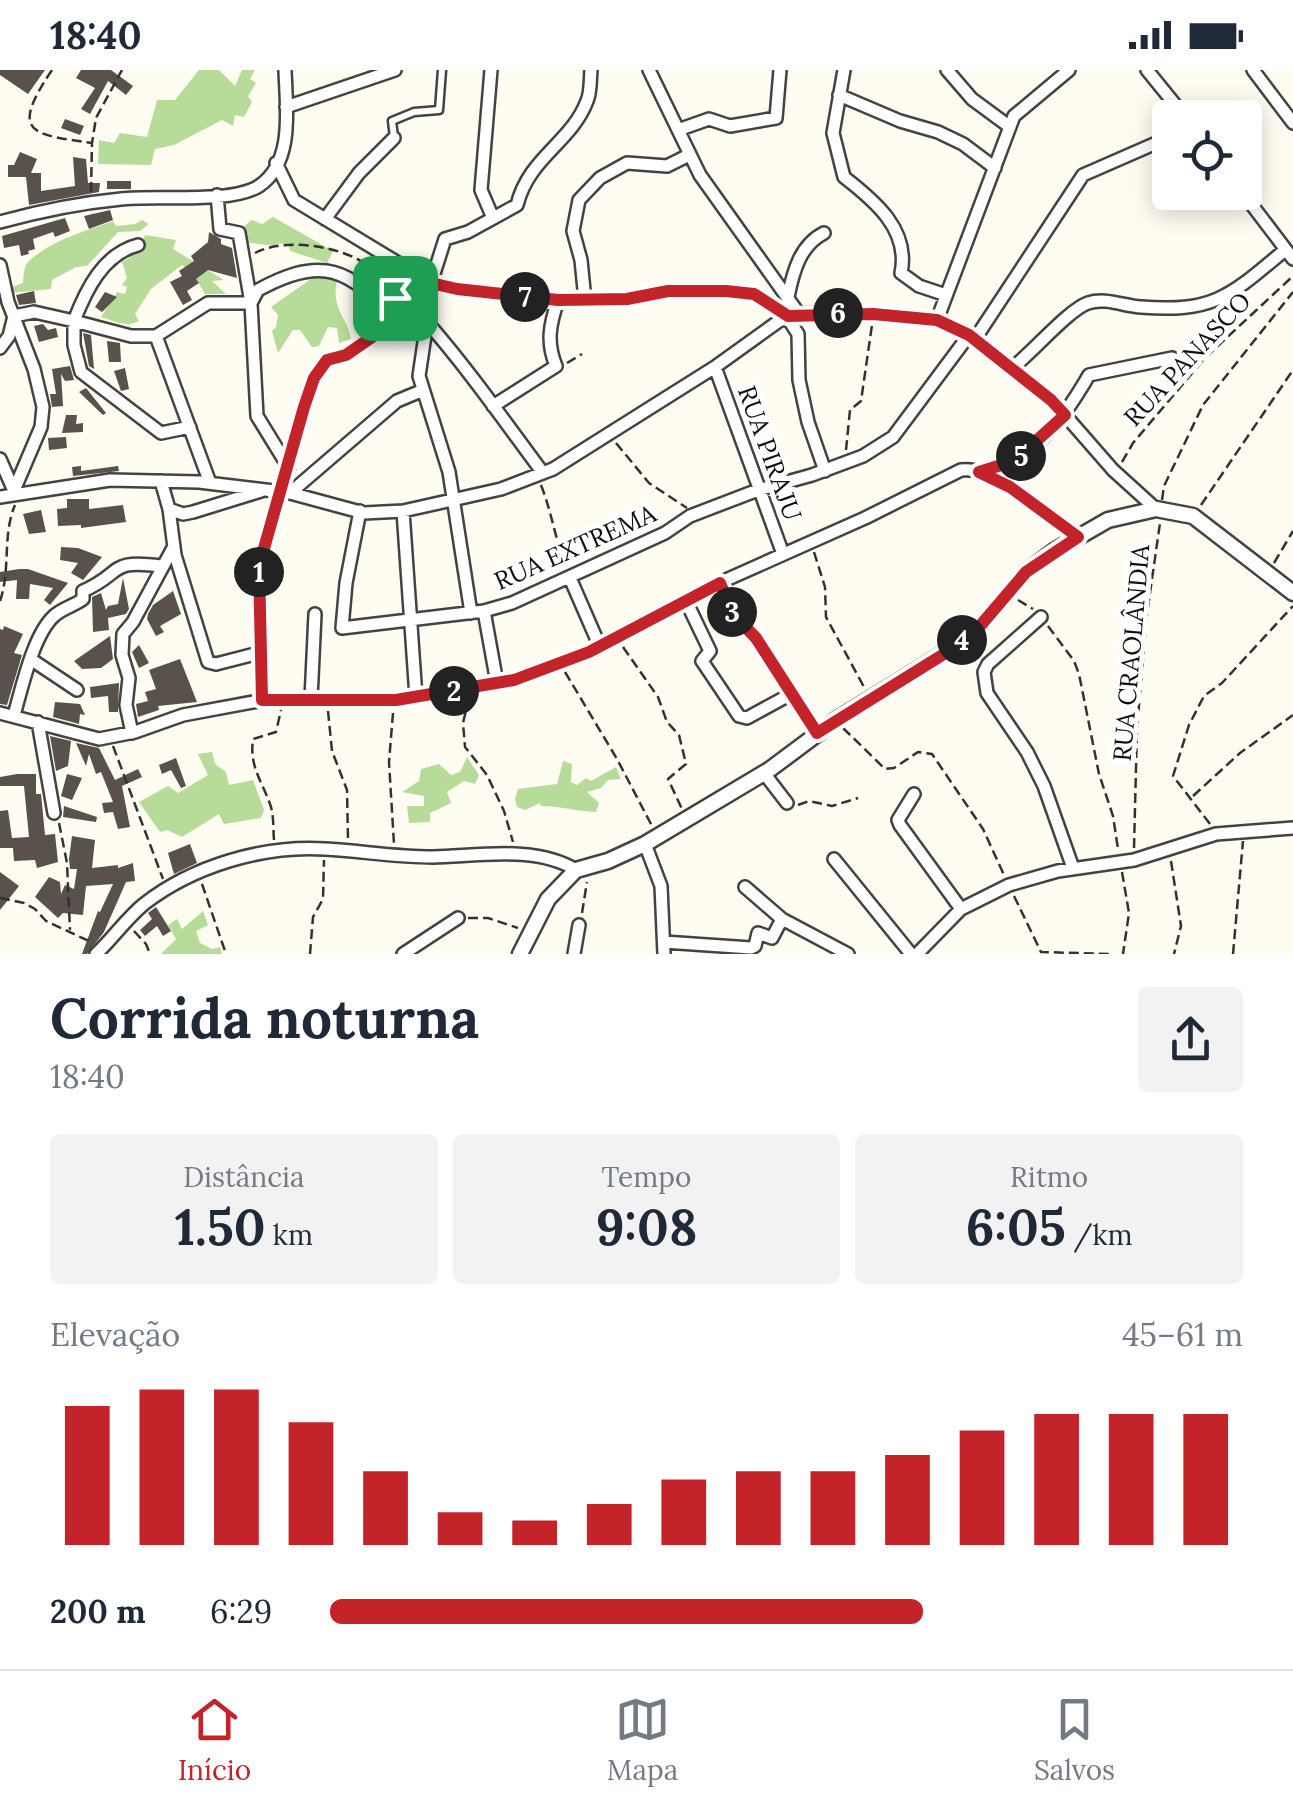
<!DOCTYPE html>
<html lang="pt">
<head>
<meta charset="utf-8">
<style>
  body { margin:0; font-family:Lora,serif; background:#f2f2f3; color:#1f2937; height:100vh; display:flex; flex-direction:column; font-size:38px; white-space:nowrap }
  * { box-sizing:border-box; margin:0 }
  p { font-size:32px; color:#747a83 }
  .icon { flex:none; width:55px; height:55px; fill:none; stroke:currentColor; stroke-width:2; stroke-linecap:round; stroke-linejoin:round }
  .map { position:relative; height:884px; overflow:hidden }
  .side { display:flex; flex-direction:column; background:#fff; flex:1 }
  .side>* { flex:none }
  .fabs { position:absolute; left:1152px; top:30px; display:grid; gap:20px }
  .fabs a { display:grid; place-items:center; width:110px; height:110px; border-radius:10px; background:#fff; box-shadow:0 5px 25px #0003; font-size:50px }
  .pin { position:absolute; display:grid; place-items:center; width:85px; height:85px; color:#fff; margin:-42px; border-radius:20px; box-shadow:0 5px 15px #0006 }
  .km { position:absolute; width:50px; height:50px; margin:-25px; border-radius:50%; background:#222; color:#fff; font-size:28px; line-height:50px; text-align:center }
  .round { display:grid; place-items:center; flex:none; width:105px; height:105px; border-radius:10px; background:#f2f2f3 }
  .head { display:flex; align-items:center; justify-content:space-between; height:170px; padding:0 50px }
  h1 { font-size:55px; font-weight:700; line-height:75px }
  .figures { display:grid; grid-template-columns:repeat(3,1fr); gap:15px; height:170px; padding:10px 50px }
  .figures div { display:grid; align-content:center; border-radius:10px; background:#f2f2f3; text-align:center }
  .figures b { font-size:50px; font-weight:700 }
  .figures small { font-size:28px; font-weight:400 }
  .figures p { font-size:28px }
  .chart { height:280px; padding:20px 50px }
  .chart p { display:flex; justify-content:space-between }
  .chart svg { width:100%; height:180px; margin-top:10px; stroke:#c3242a; stroke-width:6 }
  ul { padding:0 50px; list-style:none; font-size:32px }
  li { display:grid; grid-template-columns:160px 120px 1fr; align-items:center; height:75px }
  li i { height:25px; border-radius:12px; background:#c3242a }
  .status { display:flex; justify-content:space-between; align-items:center; height:70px; padding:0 50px; background:#fff; direction:ltr }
  .status svg { height:28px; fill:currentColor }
  .dock { display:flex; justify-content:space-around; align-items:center; height:140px; border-top:2px solid #e0e1e3; background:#fff; font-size:28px; color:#747a83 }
  .dock a { display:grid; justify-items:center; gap:5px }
  .dock .on { color:#c3242a }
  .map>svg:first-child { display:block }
  .forest { fill:#b7dc99 }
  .building { fill:#59514c }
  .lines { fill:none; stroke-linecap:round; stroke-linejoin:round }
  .service-casing { stroke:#434343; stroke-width:11 }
  .minor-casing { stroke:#434343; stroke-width:16 }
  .tertiary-casing { stroke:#434343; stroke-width:19 }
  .path { stroke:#323232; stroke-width:2.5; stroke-dasharray:10 5; stroke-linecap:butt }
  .service { stroke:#fff; stroke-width:6 }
  .minor { stroke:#fff; stroke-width:11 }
  .tertiary { stroke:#fff; stroke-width:14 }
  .route-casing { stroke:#fff; stroke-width:20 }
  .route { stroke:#c3242a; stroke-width:12 }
  .labels { text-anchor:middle; stroke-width:10; stroke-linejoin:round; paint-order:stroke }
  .street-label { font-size:25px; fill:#101010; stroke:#fff }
</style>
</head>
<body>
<div class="status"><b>18:40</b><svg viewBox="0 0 49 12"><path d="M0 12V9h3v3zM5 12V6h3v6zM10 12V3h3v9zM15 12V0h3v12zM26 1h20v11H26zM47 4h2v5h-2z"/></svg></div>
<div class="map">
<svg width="1293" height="884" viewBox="0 0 1293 884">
  <rect width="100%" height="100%" fill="#fffdf2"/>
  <path class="forest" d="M199 0H219L235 16 242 0H255L250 9 256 13 248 26 252 32 244 47 235 45 233 56 222 50 174 75 155 79 151 95 98 94 99 70 114 73 120 63 147 67 157 30H175Z
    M273 147 333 181 327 193 290 181 289 176 280 173 274 176 244 172 243 157 252 150 262 154Z
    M142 150 149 154 140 161 118 162 87 196 76 197 52 210 51 219 10 223 9 218 23 213C24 205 23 196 30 190 52 170 86 161 113 151L116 156 135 154Z
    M145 165 176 170 173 179 224 210 212 211 226 224H205L192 202 182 195 151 219 135 244 139 251C127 258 114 251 101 247L117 222 125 224 127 217 122 215 127 208 122 192 140 181Z
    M318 204 330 205 337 210C331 240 346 244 351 269L339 273 337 258 328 257 319 276 312 277 300 260H293L278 283 272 261 276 257 278 245 271 237Z
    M212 682 215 694 226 702 229 715 253 710 264 740 261 748 224 754 219 744 182 767 167 760 160 762 139 732 168 716 178 723 208 705 198 684Z
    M467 687 479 705 475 714 464 711 447 722 451 733 430 743V752L409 753 407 736H424V726L402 722 419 711 421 699 439 694 451 705 460 702Z
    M563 691 572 694 571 712 577 715 586 708 591 711 616 697 621 709 608 710 601 718 587 722 599 733 596 742C577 741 559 736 541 736L540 733 525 740 517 737 515 729 518 719 557 714Z
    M203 841 208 855 196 861 200 873 212 879 220 877 222 884H161L176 869 168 855 177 849 182 859Z"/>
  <path class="building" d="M0 0H45L28 24 0 5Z
    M81 0H111L133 16 126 25 108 11 90 44 81 39 95 18 76 8Z
    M65 49 84 56 80 65 61 58Z
    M20 82 37 89 31 103H41V121L75 116 73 87 86 89 88 113H100L99 122 29 135 26 107H8V95H14Z
    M107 111H131V119H107Z
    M110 140 113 150 89 159 84 146Z
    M65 148 70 161 55 167 53 162 33 169 35 179 28 181 29 184 21 186 19 175 4 178 2 166Z
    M209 162 221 169V174L232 178 237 208 208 200 196 209 199 213 187 221 192 230 183 235 170 212 182 206 179 201 194 191 191 186 208 172Z
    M34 221 36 233 19 235 16 225Z
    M105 222 117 227 102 242 95 237Z
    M43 254 48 260 56 258 58 267 39 272 34 256Z
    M83 263 91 265 94 299 89 296Z
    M107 271 120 273 121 292H109Z
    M70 296 74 310 65 311 61 304 63 336 52 337 50 324H56L52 299Z
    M125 298 129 319 121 321 114 301Z
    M86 318 106 343 103 345 79 322Z
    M66 345H77L76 354 83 353V362L62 363Z
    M66 367 67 378 49 380 48 368Z
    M81 396V401L118 396 119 401 73 406 72 397Z
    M67 429H89V439L123 435 126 452 81 458V455L58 456 57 439 67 438Z
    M41 440 46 462 29 464 23 444Z
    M61 477 78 478 102 487 83 510 71 503 78 493 60 490Z
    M19 499H28L68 513 50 535 44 530 53 518 30 514 29 529H16L17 510 0 512V502Z
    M123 508 129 539 126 544 108 548 109 560 93 562 92 527 101 523 106 540 108 536 118 534Z
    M173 521 181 544 160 556 164 562 156 566 147 549 148 544 153 535Z
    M4 556 23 564 14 583 22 585 7 635 0 634V559L3 560Z
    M110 566 113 589 101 598 82 599 74 591Z
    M139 575 149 593 139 598 132 582Z
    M180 589 197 632 158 636 159 640 138 647 136 634 148 631 145 622 156 619 149 600Z
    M119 613 118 642H109L108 626 91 628 90 617Z
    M55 632 80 634 85 645 80 644 79 654 53 647Z
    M50 666 71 671 68 696 56 701Z
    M76 673 99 678 115 710 138 699 142 707 122 716 130 757 118 759 113 742 104 743 102 733 113 732 101 702 96 704 89 684 86 696Z
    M176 688 186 716 181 718 171 700 162 704 159 695Z
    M17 704H36V724H41L45 765 55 764 58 792 37 798 35 790 14 791 13 778H0V741L8 740 12 768 29 767 24 716H0V707Z
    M67 704 82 708 72 730 61 726Z
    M64 736 97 747 96 752 63 747Z
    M72 766 95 770 92 798 118 795V798L133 793 135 811 126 812 104 862 87 884H82L98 841 100 842 113 814 86 816 83 845 63 843 58 848 35 827 49 807 60 812 61 824 65 815 74 819 77 799H70L69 789Z
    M190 774 197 793 174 804 168 783Z
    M0 802 19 816 0 840Z
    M156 837 171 861 163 866 157 856 145 866 140 860 152 849 148 843Z"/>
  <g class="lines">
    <g class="service-casing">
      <path id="service" d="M394 67 392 51 414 42 439 40 442 0"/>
    </g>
    <g class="minor-casing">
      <path id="minor" d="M491 0 481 120 493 148
        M649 0 700 105 799 244
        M844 0 833 63 844 107C875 131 910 160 901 203L919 216 946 225
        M947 0 972 29 1010 57
        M1147 0 1186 48
        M1253 0 1293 53
        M839 25 900 51 938 62 963 74 995 98
        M286 37 395 0
        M678 60 709 49 730 56 776 48 780 0
        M276 93 294 130 431 213 481 222 558 230 627 229 668 221H726L754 224 769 232 787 247 798 264 799 310 808 352 825 401
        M1242 122 1293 189
        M217 125 220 159 239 163 251 233 257 346 289 398
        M325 149 359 103 394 68
        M0 152C40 141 80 133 121 129 156 125 231 134 259 116 295 92 286 36 285 0
        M138 175C103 184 86 220 74 251L131 266H156
        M0 195 8 232 34 299 43 337 41 357 15 418
        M430 213 427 252C469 300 505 352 543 403
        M431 213 445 169 468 162 517 135C529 87 571 73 587 31 591 22 590 10 591 0
        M788 227C793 202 800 175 824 163
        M585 230 581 190 573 161 579 130 600 108 627 93 667 96 689 85
        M14 246 34 242 74 251V275L81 302 161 363 190 357
        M937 250 1014 46 1069 0
        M427 252 419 306 449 402 471 543
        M975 269 1083 105 1170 67
        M0 278 9 266 14 246
        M715 297 783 484
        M1012 298C1032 283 1068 240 1088 233 1105 227 1124 236 1141 237 1215 243 1231 225 1285 180
        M493 336 556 296C546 272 550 254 558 230
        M0 389 14 421
        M979 402C1036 386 1060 355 1089 305L1172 288
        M161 411 169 439 175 485 208 592 216 594 259 583
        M210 413 156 266 208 233H251L258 220C313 190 343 193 385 239
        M290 423 397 331 421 321
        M0 427 110 410 199 412 290 423 364 443 403 441 501 419 553 399 715 297 779 251 799 244 834 243 929 249 964 262 1051 329 1113 400 1156 439
        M169 439 183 444 193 442 261 421
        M360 441 346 513 342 558 484 541 512 533 665 463 690 446 758 420 812 405 863 386 893 367 969 265
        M403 441 416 627
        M570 508 600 577
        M686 531 710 581 702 591 739 646 747 648 791 624
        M484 541 497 613
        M1041 547 988 594 984 602 987 623 1027 682 1044 716 1073 798
        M32 590 77 620
        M311 629 315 544
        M262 630 259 496 304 337 315 307 327 290 345 285 371 267 407 201
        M0 643 99 669 135 662 183 645 264 630H396L514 610 589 582 728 509 865 448 961 400C995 395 1051 447 1078 467
        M14 645C22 618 33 565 54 546 62 538 74 536 83 529V521C124 503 107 489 161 496
        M38 652 54 743
        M132 663 126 635 129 608 122 585 123 564 133 552 174 476
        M764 703 787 733
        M914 724 898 750 900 755 961 839
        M645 774 661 816 664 884
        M834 789 911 884
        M745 817 782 849 848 884
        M664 872 751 878 755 876 758 863 772 868 782 849
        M96 884C113 868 126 849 144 834 193 796 263 775 325 779 361 781 396 787 433 787 478 786 536 775 576 800
        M403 884 458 848
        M574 884 579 855
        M917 884 961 839 1009 815 1058 801 1134 790 1216 764 1293 758"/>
    </g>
    <g class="tertiary-casing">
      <path id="tertiary" d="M520 884 548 829 576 800 608 791 645 774 769 700 836 650 951 579 980 556 1026 502 1054 481 1108 450 1156 439 1193 446 1293 523"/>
    </g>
    <path class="path" d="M52 0C9 64 31 64 92 73
      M91 122 92 73 96 48 122 0
      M255 183C290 164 366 179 387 214
      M567 293 582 284
      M616 373 649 413 687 438
      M846 380 850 340 861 331 872 255
      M1122 392 1133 373 1205 288 1293 206
      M541 415C552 443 555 469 566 497
      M1162 430 1164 416 1203 335 1293 222
      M1201 435 1293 300
      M814 482 825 517 826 547 864 617
      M1274 493 1293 461
      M725 524 733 544 756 568 786 616
      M1018 530 1033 539
      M0 531C11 499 2 466 15 435
      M1048 556 1074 591 1079 604 1099 704 1113 746 1118 779
      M623 577 658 627 667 652 679 665 686 694 668 709 682 739
      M565 602 617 689 652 756
      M469 628 463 653 465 677 487 705 504 741 513 772
      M796 631 811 654
      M328 641 332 681 347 720 348 770
      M393 643 389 692 394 774
      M843 658 885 699 894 698 918 682 932 684 983 759 1004 805
      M113 676 163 809
      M1193 726 1240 683 1293 645
      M798 735 809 731 832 736 858 728
      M59 753 67 793 70 860
      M1210 754 1173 706 1189 655 1204 626 1222 613 1293 536
      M274 770C273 759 274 748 271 737 263 712 249 698 253 669L276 662 281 640
      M1134 778 1137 658 1147 544 1160 453
      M1171 791 1181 856 1174 884
      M1122 802 1129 843 1123 884
      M202 814 226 884
      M1014 826 1041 882 1111 884
      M0 828 24 833 35 839 46 851 91 872
      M582 843 587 812
      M468 848H488L518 858
      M134 861 146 874 150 884
      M310 884 313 847 323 829 324 790
      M1233 884 1243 771"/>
    <use href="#service" class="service"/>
    <use href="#minor" class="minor"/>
    <use href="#tertiary" class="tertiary"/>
  </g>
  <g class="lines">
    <g class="route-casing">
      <path id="route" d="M407 201 431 213 457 219 558 230 627 229 668 221H726L754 224 788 246 873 244 937 250 969 265 1051 330 1065 345 1014 391 979 402 1010 417 1078 467 1026 502 980 556 952 579 817 663 756 568 733 544 720 513 589 582 514 610 396 630H262L259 496 304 337 314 308 327 290 346 285 372 267Z"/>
    </g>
    <use href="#route" class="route"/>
  </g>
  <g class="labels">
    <g class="street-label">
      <text transform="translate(1187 289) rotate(-47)" y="9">RUA PANASCO</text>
      <text transform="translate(770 383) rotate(70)" y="9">RUA PIRAJU</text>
      <text transform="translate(575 477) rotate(-24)" y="9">RUA EXTREMA</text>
      <text transform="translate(1131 583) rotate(-85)" y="9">RUA CRAOLÂNDIA</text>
    </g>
  </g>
</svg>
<div class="fabs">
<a><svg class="icon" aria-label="locate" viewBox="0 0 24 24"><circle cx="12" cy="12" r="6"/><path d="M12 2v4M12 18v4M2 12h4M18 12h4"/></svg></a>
</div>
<div class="pin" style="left:395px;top:228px;background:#1e9e55"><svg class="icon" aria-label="arrive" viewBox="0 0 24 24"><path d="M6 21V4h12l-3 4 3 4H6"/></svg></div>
<b class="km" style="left:259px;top:502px">1</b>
<b class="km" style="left:454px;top:621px">2</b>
<b class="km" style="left:732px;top:542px">3</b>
<b class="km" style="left:962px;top:570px">4</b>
<b class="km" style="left:1021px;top:386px">5</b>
<b class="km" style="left:838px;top:243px">6</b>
<b class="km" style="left:525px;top:227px">7</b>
</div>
<section class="side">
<div class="head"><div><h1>Corrida noturna</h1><p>18:40</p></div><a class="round"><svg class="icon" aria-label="share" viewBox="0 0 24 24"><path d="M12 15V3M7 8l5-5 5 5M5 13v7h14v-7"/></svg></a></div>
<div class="figures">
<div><p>Distância</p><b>1.50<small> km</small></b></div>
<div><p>Tempo</p><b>9:08</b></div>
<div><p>Ritmo</p><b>6:05<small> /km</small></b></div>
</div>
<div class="chart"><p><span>Elevação</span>45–61 m</p>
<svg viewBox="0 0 160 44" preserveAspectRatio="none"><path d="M5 44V10M15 44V6M25 44V6M35 44V14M45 44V26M55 44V36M65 44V38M75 44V34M85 44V28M95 44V26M105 44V26M115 44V22M125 44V16M135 44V12M145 44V12M155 44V12"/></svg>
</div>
<ul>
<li><b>200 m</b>6:29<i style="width:65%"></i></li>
</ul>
</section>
<nav class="dock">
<a class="on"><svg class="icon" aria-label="home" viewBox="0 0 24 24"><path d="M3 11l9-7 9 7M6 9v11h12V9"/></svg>Início</a>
<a><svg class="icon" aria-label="map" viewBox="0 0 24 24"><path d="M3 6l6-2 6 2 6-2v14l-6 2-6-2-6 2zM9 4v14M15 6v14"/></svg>Mapa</a>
<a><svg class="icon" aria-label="saved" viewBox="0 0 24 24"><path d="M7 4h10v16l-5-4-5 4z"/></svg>Salvos</a>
</nav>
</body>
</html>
